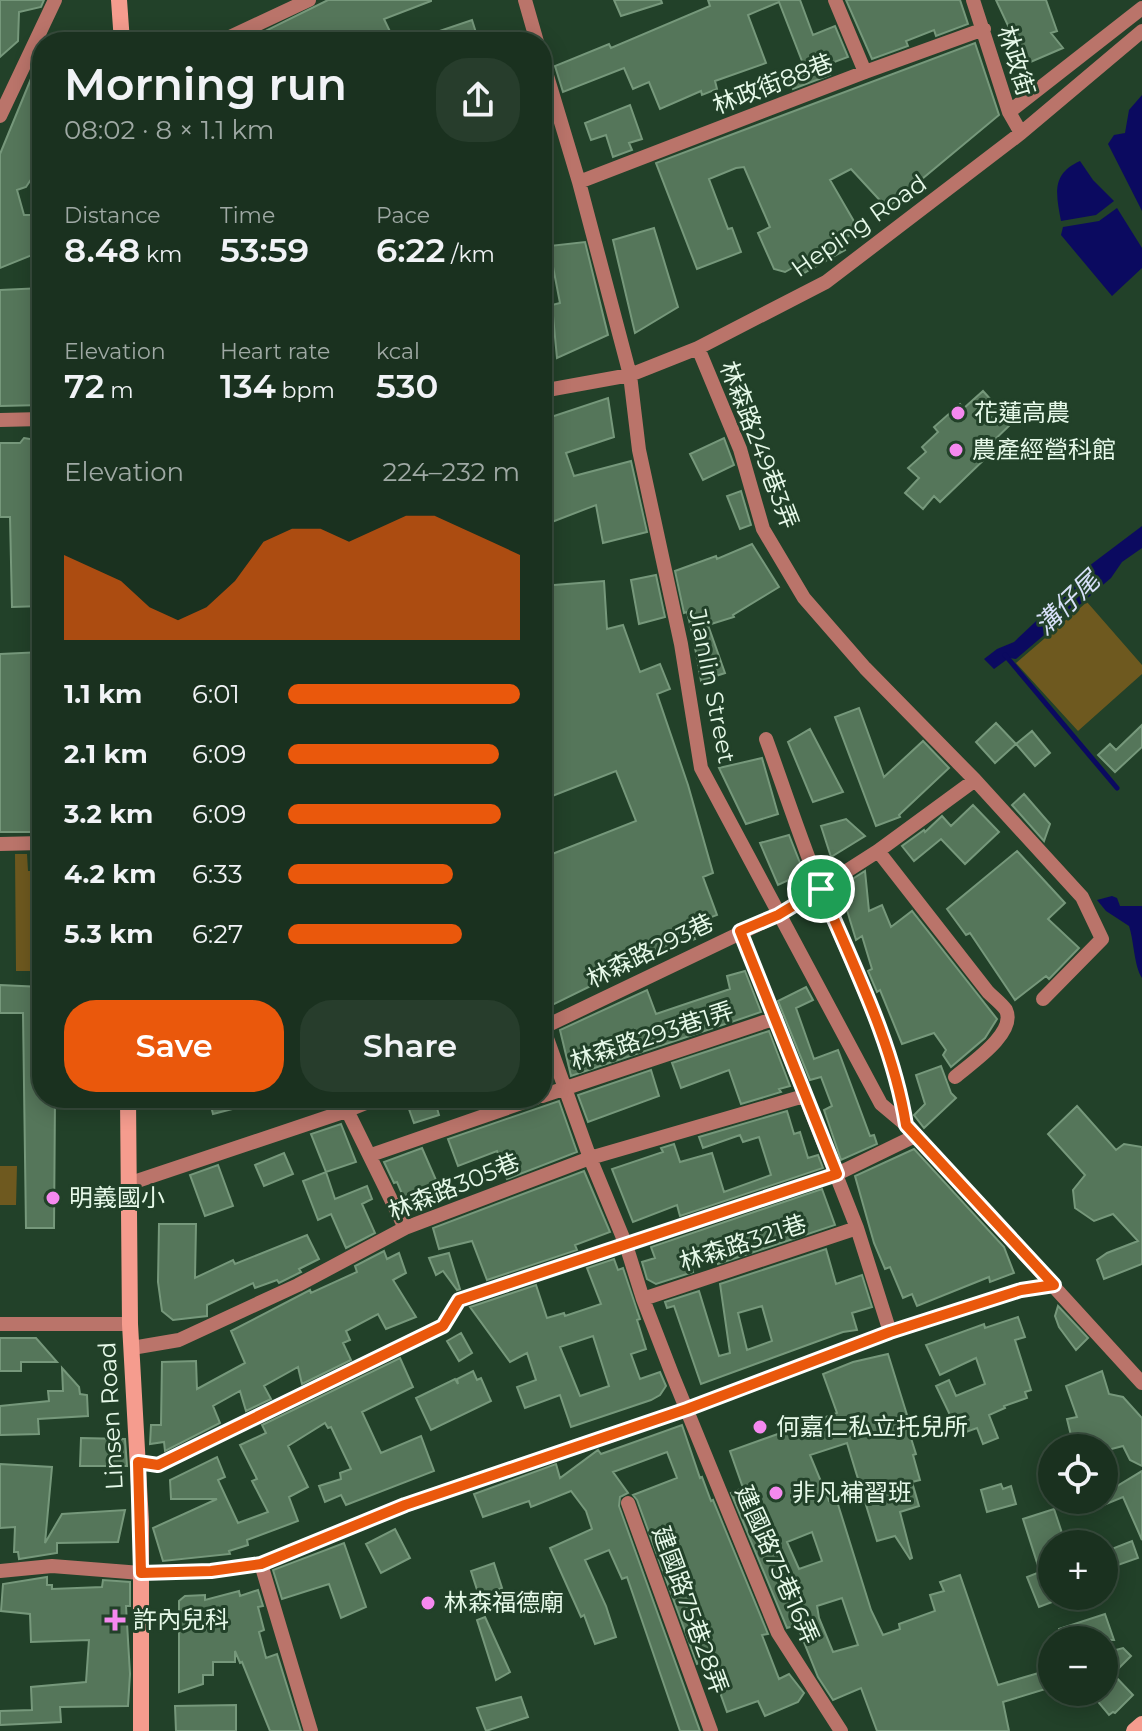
<!DOCTYPE html>
<html lang="en">
<head>
<meta charset="utf-8">
<style>
  body { margin:0; font-family:Montserrat,"Noto Sans TC",sans-serif; background:#273d2c; color:#f1f3f6; height:100vh; display:flex; flex-direction:column; font-size:30px; white-space:nowrap }
  * { box-sizing:border-box; margin:0 }
  p { font-size:26px; color:#9fa9a4 }
  .icon { flex:none; width:44px; height:44px; fill:none; stroke:currentColor; stroke-width:2; stroke-linecap:round; stroke-linejoin:round }
  .map { position:relative; flex:1; overflow:hidden }
  .panel { position:absolute; left:32px; top:32px; width:520px; height:1076px; display:flex; flex-direction:column; background:#1a311f; border-radius:32px; box-shadow:0 4px 20px #0003,0 0 0 2px #384c3d }
  .panel>* { flex:none }
  .controls { position:absolute; left:1038px; top:1434px; display:grid; gap:16px }
  .controls a { display:grid; place-items:center; width:80px; height:80px; border-radius:50%; background:#1a311f; box-shadow:0 4px 20px #0003,0 0 0 2px #384c3d; font-size:40px }
  .pin { position:absolute; display:grid; place-items:center; width:68px; height:68px; color:#fff; margin:-34px; border:4px solid #fff; border-radius:50%; box-shadow:0 2px 8px #0007 }
  .round { display:grid; place-items:center; flex:none; width:84px; height:84px; border-radius:32px; background:#273d2c }
  .head { display:flex; align-items:center; justify-content:space-between; height:136px; padding:0 32px }
  h1 { font-size:44px; font-weight:600; line-height:60px }
  .metrics { display:grid; grid-template-columns:repeat(3,1fr); gap:12px; height:136px; padding:8px 32px }
  .metrics div { display:grid; align-content:center }
  .metrics b { font-size:34px; font-weight:600 }
  .metrics small { font-size:22px; font-weight:400 }
  .metrics p { font-size:22px }
  .chart { height:224px; padding:16px 32px }
  .chart p { display:flex; justify-content:space-between }
  .chart svg { width:100%; height:144px; margin-top:8px; fill:#ea580c; opacity:.7 }
  .button { display:flex; gap:16px; margin-top:auto; padding:16px 32px }
  .button a { flex:1; height:92px; border-radius:32px; background:#ea580c; color:#fff; font-size:32px; font-weight:600; line-height:92px; text-align:center }
  .button a+a { background:#273d2c; color:#f1f3f6 }
  ul { padding:0 32px; list-style:none; font-size:26px }
  li { display:grid; grid-template-columns:128px 96px 1fr; align-items:center; height:60px }
  li i { height:20px; border-radius:10px; background:#ea580c }
  .map>svg:first-child { display:block }
  .green { fill:#6e591f }
  .water { fill:#0b0a60 }
  .lines { fill:none; stroke-linecap:round; stroke-linejoin:round }
  .stream { stroke:#0b0a60; stroke-width:5 }
  .building { fill:#55765a; stroke:#76987b; stroke-width:2; fill-rule:evenodd }
  .street { stroke:#ba746a; stroke-width:14 }
  .secondary { stroke:#f59c8e; stroke-width:16 }
  .route-casing { stroke:#fff; stroke-width:16 }
  .route { stroke:#ea580c; stroke-width:10 }
  .poi-dot { fill:#f589ef; stroke:#224129; stroke-width:3 }
  .labels { text-anchor:middle; stroke-width:6; stroke-linejoin:round; paint-order:stroke }
  .street-label { font-size:24px; fill:#e6f9e9; stroke:#224129 }
  .poi-label { font-size:24px; fill:#e6f9e9; stroke:#224129; text-anchor:start }
  .water-label { font-size:26px; font-style:italic; fill:#d7e0f8; stroke:#224129 }
</style>
</head>
<body>
<div class="map">
<svg width="1142" height="1731" viewBox="0 0 1142 1731">
  <rect width="100%" height="100%" fill="#224129"/>
  <path class="green" d="M1087 602 1142 665V674L1078 731 1016 663Z
    M15 854H27L28 871H42V971H16Z
    M0 1166H17L16 1205H0Z"/>
  <path class="water" d="M1142 95V211L1108 144 1114 135 1125 133 1129 110Z
    M1080 161 1093 180 1114 201 1096 215 1061 221C1056 194 1051 174 1080 161Z
    M1117 208 1142 248V268L1112 296 1061 235 1063 227 1099 221Z
    M1142 526V548L1122 562 1111 578 1016 659 1009 658 994 669 984 659 997 649 1014 642 1086 574 1089 566Z
    M1112 896 1117 898 1120 906H1142V978C1134 966 1134 941 1129 926L1106 911 1097 900Z"/>
  <g class="lines">
    <path class="stream" d="M1005 655 1117 788"/>
  </g>
  <path class="building" d="M0 0H44L41 7 19 12 18 41 0 57Z
    M328 0H431V1L384 19 395 42H243Z
    M614 0H661L662 3 621 16Z
    M708 0H800L813 35 835 26 848 57 826 65 830 75 793 89 790 81 807 74 779 2 748 15 766 63 715 81 717 89 702 95 701 91 660 109 649 82 633 89 624 68 563 92 555 66 609 44 611 48 710 6Z
    M846 0H960L968 24 936 36 934 30 906 41 908 46 872 59Z
    M996 0H1046L1057 31 1051 33 1063 48 1026 64Z
    M472 20 479 42H413V40Z
    M975 43 999 115 887 208 851 169 830 180 859 230 840 241 845 250 799 276 794 267 785 272 774 269 758 233 770 227 744 167 736 168 709 179 728 229 732 228 741 252 697 269 656 163Z
    M42 52V169L36 172 26 187 17 190 24 215H42V251L0 268V154Z
    M630 105 642 139 629 143 632 150 613 157 606 135 591 140 585 123Z
    M654 228 678 307 635 333 613 240Z
    M585 242 608 335 557 358 552 305 560 303 549 246Z
    M42 288V405L0 406V290Z
    M983 391 1012 423 986 448 991 453 940 502 934 496 923 509 905 493 919 478 908 468 926 452 922 447 938 432 934 427 960 404 964 408Z
    M608 398 614 437 566 453 574 476 631 461 647 532 603 543 596 505 544 525 542 484 552 480 542 448V420Z
    M24 438 42 441V606L12 607 10 517H0V443H20Z
    M724 438 734 465 703 480 690 454Z
    M741 491 751 525 740 529 727 496Z
    M752 544 779 587 733 615 734 617 708 625 725 673 701 681 693 636 687 612 684 613 675 571 716 556 717 559Z
    M656 575 665 617 639 624 631 580Z
    M604 581 607 629 623 625 640 672 660 664 670 689 657 694 688 785 713 873 703 877 717 915 690 925 695 939 600 968 605 979 542 1010V858L636 821 616 771 542 800V586Z
    M42 652V832H0V654Z
    M859 708 884 777 923 741 949 768 899 815 900 817 876 826 835 717Z
    M996 723 1016 744 995 763 976 742Z
    M1142 725V747L1115 772 1098 755 1110 744 1116 750Z
    M810 729 843 792 813 802 788 742Z
    M1032 731 1050 753 1035 766 1016 744Z
    M762 758 778 814 746 824 719 768Z
    M1024 794 1050 824 1044 841 1012 805Z
    M973 805 999 832 965 864 941 839 914 861 902 846 924 830 925 832 942 816 951 826Z
    M846 819 865 836 831 857 821 826Z
    M789 835 804 873 778 885 760 843Z
    M1017 851 1065 903 1048 919 1079 948 1049 979 1046 976 1015 1000 970 933 966 935 947 909Z
    M865 871 869 911 882 905 891 927 912 911 997 1019 985 1038 951 1067 943 1055 946 1050 934 1033 902 1044 880 990 877 992 868 971 872 969 862 936 856 940 840 887Z
    M745 971 761 1012 571 1076 560 1030 647 990 656 1014 730 989 727 976Z
    M0 985 42 987V1098H55L54 1228H26L23 1013H0Z
    M806 987 813 1000 796 1008 814 1059 838 1050 870 1136 874 1135 877 1144 841 1160 824 1110 832 1106 821 1077 810 1080 778 1001Z
    M769 1031 790 1086 779 1089 781 1092 741 1104 729 1070 681 1088 672 1063Z
    M941 1066 951 1093 956 1098 924 1128 914 1115 925 1104 916 1075Z
    M651 1070 659 1096 588 1122 578 1095Z
    M209 1098H256V1103L213 1114Z
    M405 1098H434L439 1115 414 1123Z
    M559 1101 577 1152 507 1179 497 1151 458 1166 448 1139Z
    M1077 1106 1116 1150 1124 1144 1142 1147V1264L1104 1279 1097 1260 1107 1253 1138 1241 1113 1214 1094 1221 1075 1208 1073 1190 1085 1175 1048 1134Z
    M787 1111 794 1134 800 1132 808 1158 818 1155 823 1168 680 1216 677 1205 633 1222 612 1169 663 1152 661 1148 674 1144 680 1162 712 1153 724 1192 771 1175 759 1137 743 1142 740 1135 703 1148 699 1137Z
    M341 1124 356 1162 326 1172 311 1134Z
    M422 1148 439 1187 405 1201 397 1182 394 1183 384 1162Z
    M914 1149 1004 1247 1014 1273 990 1282 989 1277 917 1306 912 1294 903 1298 890 1267 885 1269 874 1243 855 1176Z
    M284 1153 293 1174 264 1186 255 1165Z
    M218 1165 233 1206 205 1216 190 1175Z
    M584 1171 610 1232 575 1245 577 1250 487 1280 472 1241 439 1249 433 1228Z
    M326 1172 335 1199 367 1186 372 1199 362 1204 375 1233 346 1248 331 1214 318 1220 303 1181Z
    M822 1189 835 1225 718 1264 716 1252 690 1260 693 1272 656 1284 647 1279 642 1262 655 1258 651 1247Z
    M159 1224H196L195 1278 233 1260 235 1264 307 1235 319 1259 299 1269 301 1272 279 1283 277 1280 255 1288 253 1283 207 1305V1316L173 1320 162 1311 158 1282Z
    M826 1249 836 1284 862 1275 872 1307 852 1313 857 1330 843 1332 701 1384 674 1306 667 1308 665 1302 699 1291 719 1356 730 1353 720 1284ZM762 1306 772 1341 747 1350 738 1313Z
    M384 1251 387 1259 399 1253 406 1273 393 1280 416 1317 386 1329 378 1314 346 1331 350 1340 343 1343 351 1360 302 1384 298 1367 264 1386 271 1399 246 1411 240 1391 213 1406 220 1423 165 1451 164 1442 150 1444 151 1425H161L162 1362 196 1361 197 1389 245 1363 231 1331 310 1290 311 1293 357 1272 355 1266Z
    M449 1253 460 1289 457 1290 443 1271 436 1275 429 1258Z
    M614 1259 618 1270 623 1268 640 1319 637 1320 646 1349 631 1354 640 1379 660 1372 666 1386 660 1395 651 1400 571 1427 560 1395 525 1408 517 1387 536 1380 527 1353 510 1362 470 1307 536 1285 547 1318 564 1313 565 1316 601 1304 587 1268ZM593 1336 609 1386 580 1396 560 1347Z
    M1058 1306 1088 1338 1076 1350 1059 1327 1055 1316Z
    M1018 1317 1025 1337 1015 1340 1031 1390 1025 1392 1027 1398 1004 1406 1005 1408 989 1415 998 1438 983 1444 977 1428 955 1436 951 1417 936 1386 949 1380 956 1396 985 1384 976 1358 940 1375 926 1345 984 1324 985 1328Z
    M461 1333 472 1353 459 1361 447 1341Z
    M0 1338H36L57 1362H21V1371H0Z
    M888 1354 908 1418 905 1419 916 1454 913 1455 920 1480 912 1482 919 1506 900 1512 912 1558 910 1559 895 1536 877 1541 847 1443 810 1455 829 1501 836 1498 871 1610 883 1635 900 1629 899 1624 935 1611 930 1595 944 1591 940 1582 960 1575 998 1685 1052 1669V1687L1003 1702 1009 1731H877L861 1688 833 1700 818 1677 797 1625 787 1628 731 1493 743 1488 730 1451 837 1413 823 1374 853 1362ZM812 1532 822 1561 799 1569 787 1542ZM842 1598 858 1645 833 1652 819 1618 817 1606Z
    M400 1358 413 1387 362 1412 381 1453 421 1436 434 1471 346 1505 341 1495 325 1502 319 1486 341 1479 340 1473 351 1469 331 1427 328 1428 325 1423 288 1446 308 1487 289 1497 298 1521 247 1540 248 1545 229 1551 230 1554 163 1561 153 1528 217 1499H171L170 1480 217 1457 225 1477 218 1480 238 1523 268 1512 252 1481 257 1479 240 1445 266 1433 262 1425Z
    M62 1368 79 1387 80 1394 87 1395 88 1416 38 1419 39 1434 0 1435V1406L49 1401 48 1391H63Z
    M473 1371 477 1380 481 1378 491 1401 431 1430 416 1398 455 1379 458 1384 457 1379Z
    M1102 1371 1109 1394 1123 1397 1142 1418V1466L1130 1460 1123 1446 1104 1451V1448H1074L1067 1419 1077 1417 1066 1386Z
    M682 1425 700 1478 702 1477 711 1501 713 1500 768 1634 762 1635 779 1679 789 1674 804 1693 798 1702 765 1716 758 1701 727 1712 708 1659 697 1664 637 1500 633 1495 677 1478 667 1452 613 1472 628 1493 620 1497 619 1506 700 1731H680L627 1577 622 1579 609 1550 585 1560 606 1606 616 1637 595 1644 584 1615 581 1617 550 1548 592 1529 586 1511 571 1491 531 1507 529 1501 483 1517 474 1494 556 1464 560 1478 598 1450 601 1454Z
    M81 1438 125 1439 127 1466H80Z
    M0 1464 52 1467 45 1543 62 1514 125 1510 118 1542 57 1543V1553L19 1559 18 1552H14L15 1527 0 1528Z
    M1142 1471V1540L1123 1497 1094 1509 1091 1502 1104 1500V1494Z
    M1001 1484 1003 1489 1011 1486 1016 1504 987 1512 981 1490Z
    M1054 1509 1064 1539 1052 1543V1602L1039 1607 1027 1577 1040 1572 1023 1519Z
    M395 1529 410 1558 381 1573 366 1544Z
    M1132 1541 1138 1558 1115 1566 1109 1550Z
    M344 1543 366 1607 341 1618 329 1584 282 1599 273 1570Z
    M494 1563 502 1588 479 1596 471 1571Z
    M47 1577V1585H52V1589L102 1587 103 1580 130 1582V1606H126L130 1674 128 1706 60 1707 61 1722 0 1725V1711L32 1710 31 1687 86 1682 89 1640 31 1642 30 1614 1 1611 3 1584Z
    M258 1590 263 1606 258 1607 264 1630 259 1632 266 1658 277 1654 301 1731H270L242 1662 240 1663 235 1651V1662H213V1675H203V1684L179 1692V1601L185 1596 205 1595V1600L239 1591 240 1596Z
    M1105 1614 1114 1640H1060L1059 1629Z
    M485 1617 510 1672 496 1680 477 1620Z
    M1123 1648 1131 1656 1113 1674 1133 1695 1115 1713 1113 1712 1109 1715 1090 1692H1104V1653Z
    M521 1697 528 1717 486 1731 477 1708Z
    M236 1705V1731H176L175 1706Z"/>
  <g class="lines">
    <path class="street" d="M525 0 537 42
      M835 0 865 72
      M973 0 1009 112 1021 133
      M219 42 309 0
      M542 59 579 182 630 375 639 450 681 644 701 768 881 1104 906 1125 1142 1383
      M1009 112 1142 8
      M0 116 55 0
      M579 182 865 72 984 29
      M698 348 740 449 763 529 804 598 865 668 975 780 1082 897 1102 939 1043 999
      M542 391 630 375 698 348 826 282 1021 133 1142 31
      M0 420 42 419
      M766 739C785 791 802 844 823 895 854 969 893 1045 906 1125
      M0 844 42 843
      M878 851 988 992C993 997 1002 1004 1006 1010 1017 1033 970 1064 955 1077
      M740 931 857 1228 890 1332
      M543 1027 590 1158 626 1245 643 1299 672 1374 778 1633 841 1731
      M542 1028 778 915 878 851 975 780
      M542 1096 776 1018
      M341 1098 405 1228
      M371 1155 536 1098
      M128 1184 346 1111 378 1098
      M643 1299 857 1228
      M0 1324H130
      M132 1348 179 1340 298 1285 405 1228 590 1158 804 1096
      M138 1462 158 1465 443 1326 459 1300 837 1174 915 1136
      M628 1503 711 1731
      M261 1564 311 1731
      M0 1571 52 1566 141 1573 211 1571 261 1564 405 1505 687 1409 890 1332 1021 1290 1054 1285"/>
    <path class="secondary" d="M119 0 122 42
      M128 1098 130 1324 141 1522V1731
      M1134 1731 1142 1724"/>
  </g>
  <g class="lines">
    <g class="route-casing">
      <path id="route" d="M821 889C853 965 893 1043 906 1125L1054 1285 1021 1290 890 1332 687 1409 405 1505 261 1564 211 1571 141 1573 138 1462 158 1465 443 1326 459 1300 837 1174 740 931 778 915Z"/>
    </g>
    <use href="#route" class="route"/>
  </g>
  <g class="poi-dot">
    <circle cx="958" cy="413" r="8"/>
    <circle cx="956" cy="450" r="8"/>
    <circle cx="53" cy="1198" r="8"/>
    <circle cx="760" cy="1427" r="8"/>
    <circle cx="776" cy="1493" r="8"/>
    <circle cx="428" cy="1603" r="8"/>
    <path d="M111 1608h8v8h8v8h-8v8h-8v-8h-8v-8h8z"/>
  </g>
  <g class="labels">
    <g class="street-label">
      <text transform="translate(1016 61) rotate(73)" y="8">林政街</text>
      <text transform="translate(773 84) rotate(-21)" y="8">林政街88巷</text>
      <text transform="translate(859 226) rotate(-35)" y="8">Heping Road</text>
      <text transform="translate(759 445) rotate(69)" y="8">林森路249巷3弄</text>
      <text transform="translate(712 686) rotate(79)" y="8">Jianlin Street</text>
      <text transform="translate(650 951) rotate(-26)" y="8">林森路293巷</text>
      <text transform="translate(652 1036) rotate(-18)" y="8">林森路293巷1弄</text>
      <text transform="translate(454 1187) rotate(-22)" y="8">林森路305巷</text>
      <text transform="translate(743 1243) rotate(-18)" y="8">林森路321巷</text>
      <text transform="translate(111 1416) rotate(-93)" y="8">Linsen Road</text>
      <text transform="translate(777 1565) rotate(66)" y="8">建國路75巷16弄</text>
      <text transform="translate(690 1610) rotate(70)" y="8">建國路75巷28弄</text>
    </g>
    <g class="poi-label">
      <text x="974" y="421">花蓮高農</text>
      <text x="972" y="458">農產經營科館</text>
      <text x="69" y="1206">明義國小</text>
      <text x="776" y="1435">何嘉仁私立托兒所</text>
      <text x="792" y="1501">非凡補習班</text>
      <text x="444" y="1611">林森福德廟</text>
      <text x="133" y="1628">許內兒科</text>
    </g>
    <g class="water-label">
      <text transform="translate(1067 603) rotate(-44)" y="9">溝仔尾</text>
    </g>
  </g>
</svg>
<div class="controls">
<a><svg class="icon" aria-label="locate" viewBox="0 0 24 24"><circle cx="12" cy="12" r="6"/><path d="M12 2v4M12 18v4M2 12h4M18 12h4"/></svg></a>
<a>+</a>
<a>−</a>
</div>
<div class="pin" style="left:821px;top:889px;background:#1e9e55"><svg class="icon" aria-label="arrive" viewBox="0 0 24 24"><path d="M6 21V4h12l-3 4 3 4H6"/></svg></div>
<section class="panel">
<div class="head"><div><h1>Morning run</h1><p>08:02 · 8 × 1.1 km</p></div><a class="round"><svg class="icon" aria-label="share" viewBox="0 0 24 24"><path d="M12 15V3M7 8l5-5 5 5M5 13v7h14v-7"/></svg></a></div>
<div class="metrics">
<div><p>Distance</p><b>8.48<small> km</small></b></div>
<div><p>Time</p><b>53:59</b></div>
<div><p>Pace</p><b>6:22<small> /km</small></b></div>
</div>
<div class="metrics">
<div><p>Elevation</p><b>72<small> m</small></b></div>
<div><p>Heart rate</p><b>134<small> bpm</small></b></div>
<div><p>kcal</p><b>530</b></div>
</div>
<div class="chart"><p><span>Elevation</span>224–232 m</p>
<svg viewBox="0 0 160 44" preserveAspectRatio="none"><path d="M0 44V18L10 22L20 26L30 34L40 38L50 34L60 26L70 14L80 10L90 10L100 14L110 10L120 6L130 6L140 10L150 14L160 18V44z"/></svg>
</div>
<ul>
<li><b>1.1 km</b>6:01<i style="width:100%"></i></li>
<li><b>2.1 km</b>6:09<i style="width:91%"></i></li>
<li><b>3.2 km</b>6:09<i style="width:92%"></i></li>
<li><b>4.2 km</b>6:33<i style="width:71%"></i></li>
<li><b>5.3 km</b>6:27<i style="width:75%"></i></li>
</ul>
<div class="button"><a>Save</a><a>Share</a></div>
</section>
</div>
</body>
</html>
